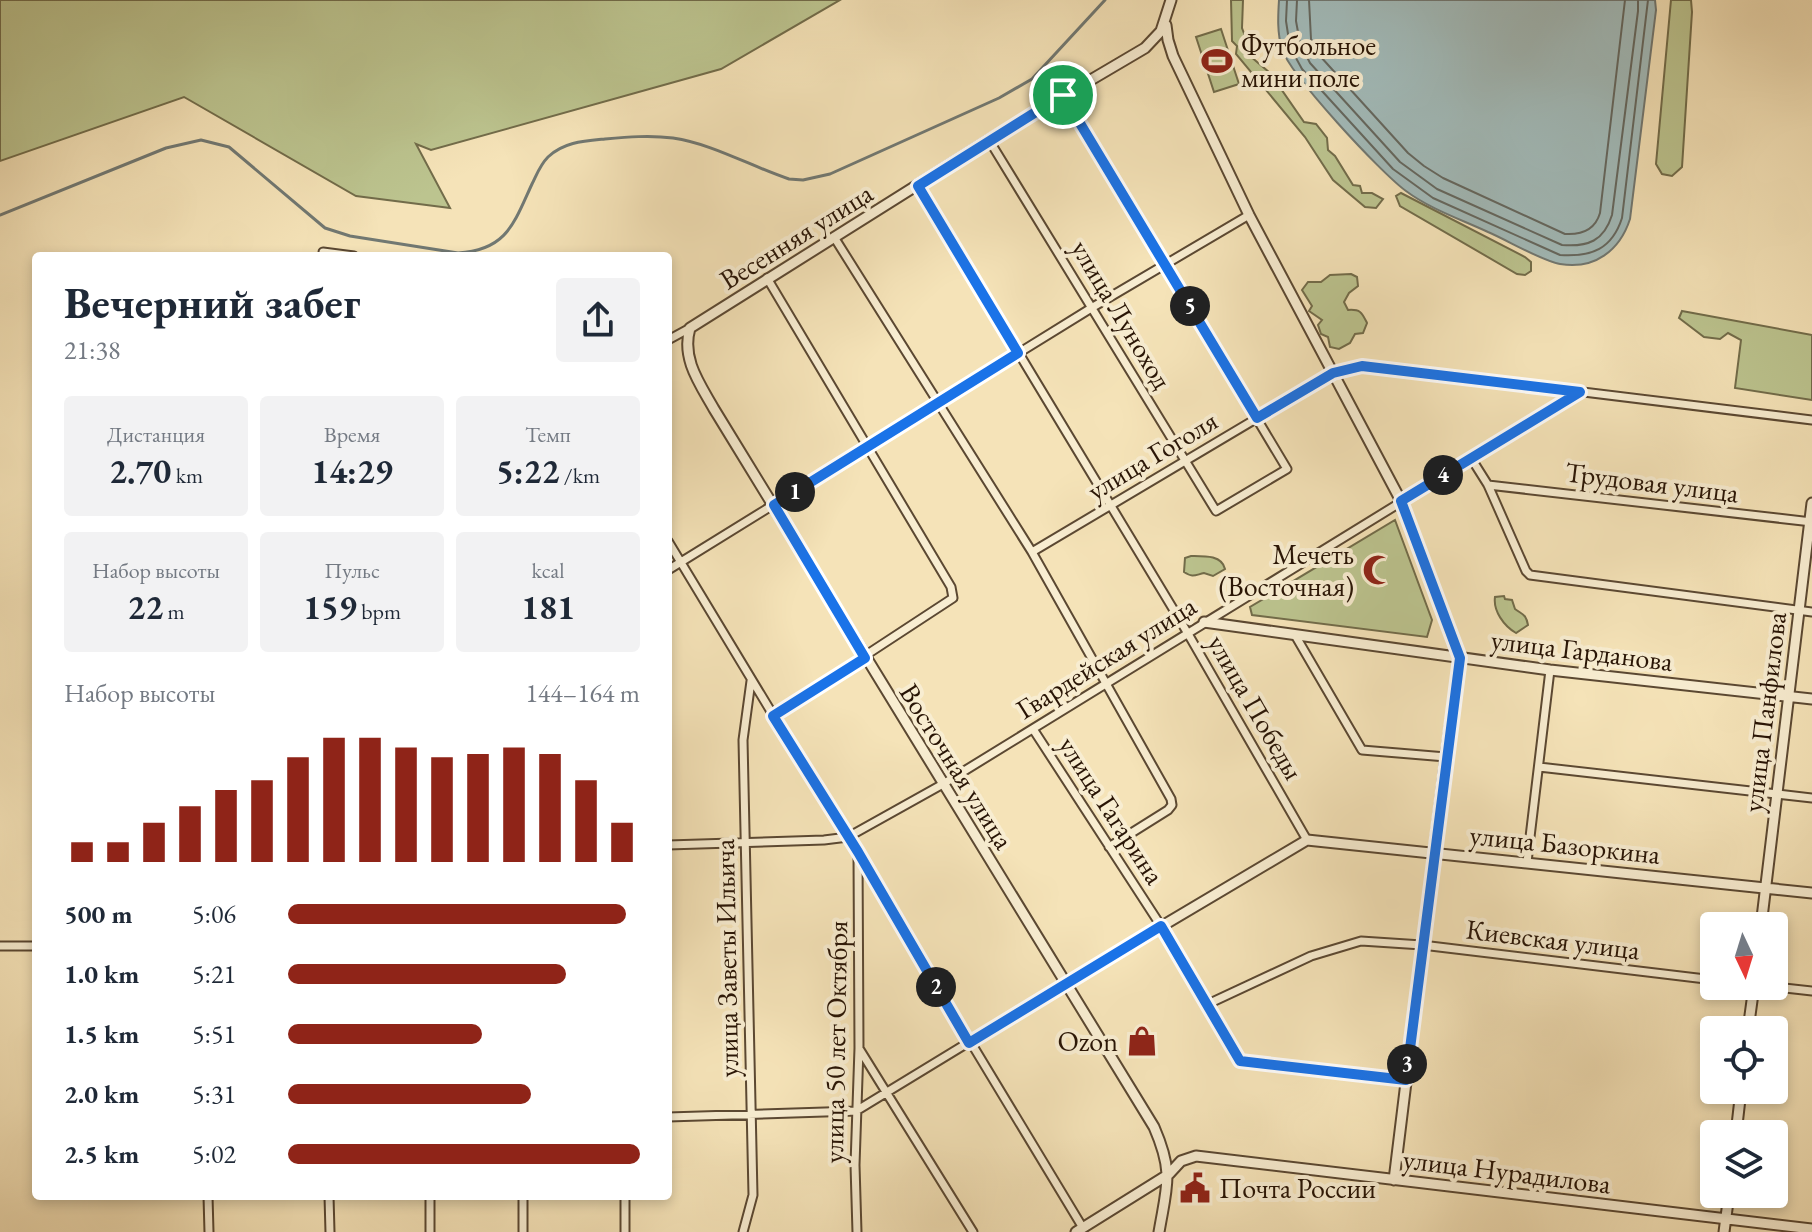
<!DOCTYPE html>
<html lang="ru">
<head>
<meta charset="utf-8">
<style>
  body { margin:0; font-family:"EB Garamond",serif; background:#f2f2f3; color:#1f2937; height:100vh; display:flex; flex-direction:column; font-size:30px; white-space:nowrap }
  * { box-sizing:border-box; margin:0 }
  p { font-size:26px; color:#747a83 }
  .icon { flex:none; width:44px; height:44px; fill:none; stroke:currentColor; stroke-width:2; stroke-linecap:round; stroke-linejoin:round }
  .map { position:relative; flex:1; overflow:hidden }
  .side { position:absolute; left:32px; top:252px; width:640px; height:948px; display:flex; flex-direction:column; background:#fff; border-radius:8px; box-shadow:0 4px 12px #0003 }
  .side>* { flex:none }
  .needle { width:52px; rotate:176deg }
  .buttons { position:absolute; left:1700px; top:912px; display:grid; gap:16px }
  .buttons a { display:grid; place-items:center; width:88px; height:88px; border-radius:8px; background:#fff; box-shadow:0 4px 12px #0003; font-size:40px }
  .pin { position:absolute; display:grid; place-items:center; width:68px; height:68px; color:#fff; margin:-34px; border:4px solid #fff; border-radius:50%; box-shadow:0 2px 8px #0007 }
  .km { position:absolute; width:40px; height:40px; margin:-20px; border-radius:50%; background:#222; color:#fff; font-size:22px; line-height:40px; text-align:center }
  .round { display:grid; place-items:center; flex:none; width:84px; height:84px; border-radius:8px; background:#f2f2f3 }
  .overview { display:flex; align-items:center; justify-content:space-between; height:136px; padding:0 32px }
  h1 { font-size:44px; font-weight:700; line-height:60px }
  .figures { display:grid; grid-template-columns:repeat(3,1fr); gap:12px; height:136px; padding:8px 32px }
  .figures div { display:grid; align-content:center; border-radius:8px; background:#f2f2f3; text-align:center }
  .figures b { font-size:34px; font-weight:700 }
  .figures small { font-size:22px; font-weight:400 }
  .figures p { font-size:22px }
  .chart { height:224px; padding:16px 32px }
  .chart p { display:flex; justify-content:space-between }
  .chart svg { width:100%; height:144px; margin-top:8px; stroke:#8f2418; stroke-width:6 }
  ul { padding:0 32px; list-style:none; font-size:26px }
  li { display:grid; grid-template-columns:128px 96px 1fr; align-items:center; height:60px }
  li i { height:20px; border-radius:10px; background:#8f2418 }
  .map>svg:first-child { display:block }
  .green { fill:#bcc48f; stroke:#726c4a; stroke-width:2 }
  .water { fill:#a2bbba; stroke:#717872; stroke-width:2 }
  .lines { fill:none; stroke-linecap:round; stroke-linejoin:round }
  .shore { stroke:#656860; stroke-width:2 }
  .stream { stroke:#717872; stroke-width:3 }
  .minor-casing { stroke:#5b4832; stroke-width:11 }
  .tertiary-casing { stroke:#5b4832; stroke-width:13 }
  .minor { stroke:#f8edd1; stroke-width:7 }
  .tertiary { stroke:#f8edd1; stroke-width:9 }
  .route-casing { stroke:#fff; stroke-width:16 }
  .route { stroke:#1a73e8; stroke-width:10 }
  .labels { text-anchor:middle; stroke-width:8; stroke-linejoin:round; paint-order:stroke }
  .poi-label { font-size:28px; fill:#281405; stroke:#f8edd1; text-anchor:start }
  .street-label { font-size:28px; fill:#281405; stroke:#f8edd1 }
</style>
</head>
<body>
<div class="map">
<svg width="1812" height="1232" viewBox="0 0 1812 1232">
  <rect width="100%" height="100%" fill="#f5e3b8"/>
  <filter id="stains"><feTurbulence type="fractalNoise" baseFrequency=".0025" numOctaves="4"/><feColorMatrix values="0 0 0 0 .2 0 0 0 0 .09 0 0 0 0 .02 0 0 0 .5 -.17"/></filter>
  <radialGradient id="worn" r=".72"><stop offset=".6" stop-color="#630" stop-opacity="0"/><stop offset="1" stop-color="#630" stop-opacity=".3"/></radialGradient>
  <path class="green" d="M0 0H840L721 69 431 150 416 144 450 208 356 196 184 97 0 161Z
    M1231 0H1243L1242 28 1245 36 1241 45 1248 48 1250 56 1270 73 1304 122 1316 124 1327 138 1328 150 1335 156 1353 185 1360 186 1362 193H1372L1383 199 1376 208 1365 207 1333 180 1305 137 1236 54 1237 46 1232 41Z
    M1671 0H1691L1692 12 1682 167 1672 176 1662 174 1656 164Z
    M1221 29 1239 84 1214 92 1196 37Z
    M1401 193 1525 257 1531 262V271L1525 275 1517 274 1400 206 1396 196Z
    M1351 274 1357 277 1358 286 1349 293 1344 302 1348 310C1361 309 1362 313 1367 323L1363 333 1355 334 1350 343 1339 349 1330 347 1328 337 1321 334 1318 325 1322 320 1309 311 1312 306 1302 290 1308 282H1321L1330 275Z
    M1682 311 1812 335V400L1735 388 1741 340 1728 333 1720 339 1704 337 1679 318Z
    M1395 520 1432 620 1427 637 1252 615 1250 607Z
    M1191 556C1204 556 1222 555 1225 569L1213 576 1204 573C1195 575 1193 578 1184 572L1185 558Z
    M1504 596 1505 599 1512 600 1515 609C1523 615 1526 614 1528 625L1516 633C1504 626 1493 611 1495 597Z"/>
  <path class="water" d="M1279 0H1655L1656 10 1630 219C1620 250 1595 270 1560 264 1542 261 1507 240 1488 232 1460 219 1430 209 1406 191 1381 173 1290 75 1282 49 1277 33 1278 16 1279 0Z"/>
  <g class="lines">
    <path class="shore" d="M1287 0 1286 21 1290 47 1302 69 1393 169 1433 198 1560 255C1592 257 1612 249 1622 218L1648 0
      M1297 0 1296 21 1300 43 1310 63 1400 162 1437 189 1562 245C1588 247 1604 241 1612 215L1638 11V0
      M1309 0 1311 39 1320 56 1408 153 1424 166 1443 178 1565 234C1582 235 1595 230 1600 213L1625 0"/>
    <path class="stream" d="M0 215 166 148 201 140 229 147 325 228 350 236 458 253C507 250 514 223 532 184 537 174 540 165 548 157 564 142 584 141 605 139 627 137 650 135 673 138 713 144 750 166 789 179L803 180 830 174 999 98 1032 79 1105 0"/>
    <g class="minor-casing">
      <path id="minor" d="M989 140 1216 511 1287 469 1063 95
        M918 186 1187 632 1307 840
        M834 237 1032 552 1171 799 1172 805 1168 810 1109 847
        M323 256V252L354 256
        M767 278 951 587 953 598 773 716
        M668 340 690 328
        M1471 458 1488 485 1526 571 1530 575 1812 612
        M1488 485 1812 522
        M668 541 1083 1228
        M1032 552 1333 373C1359 364 1383 368 1411 371L1812 420
        M668 570 1093 307 1249 215
        M1295 635 1362 750 1446 757
        M1033 729 1161 926 1240 1061 1406 1080
        M1539 767 1812 798
        M668 845 824 840 848 837 943 784 1580 392
        M1527 862 1550 670
        M0 946H36
        M1766 986 1812 991
        M1208 1004 1311 956 1361 941 1422 945 1714 980
        M860 1050 973 1232
        M668 1117 856 1111 1066 983
        M208 1196 209 1232
        M329 1196 330 1232
        M523 1196V1232
        M625 1196V1232
        M430 1232V1196
        M743 1232 753 1195 743 740 751 681
        M857 1232 855 1165 859 1048 858 854"/>
    </g>
    <g class="tertiary-casing">
      <path id="tertiary" d="M1166 25 1168 40 1173 56 1249 215 1401 501 1460 658 1446 757 1394 1180
        M1204 622 1550 670 1812 699
        M1761 926 1812 503
        M1066 983 1307 840 1812 893
        M1748 1030 1754 986
        M1736 1134 1741 1090
        M1076 1232 1169 1174 1181 1161 1196 1156 1812 1229
        M1159 1232C1167 1185 1174 1173 1154 1127L714 409C700 384 681 359 690 328L989 140 1145 48 1161 31 1171 0
        M1724 1232 1729 1194"/>
    </g>
    <use href="#minor" class="minor"/>
    <use href="#tertiary" class="tertiary"/>
  </g>
  <g class="lines">
    <g class="route-casing">
      <path id="route" d="M1063 95 1257 418 1333 373 1362 366 1580 392 1401 501 1460 658 1406 1080 1240 1061 1161 926 969 1043 858 852 773 716 865 658 774 505 1018 353 918 186Z"/>
    </g>
    <use href="#route" class="route"/>
  </g>
  <defs>
    <g id="stadium-bare" transform="scale(2.4)"><path d="M0-5a6.5 5 0 1 0 0 10a6.5 5 0 1 0 0-10ZM-3.5-1.8h7v3.6h-7Z" fill="#8f2418" stroke="#f8edd1" stroke-width="2.5" paint-order="stroke"/></g>
    <g id="mosque-bare" transform="scale(2.4)"><path d="M3.5-4.9A6 6 0 1 0 3.5 4.9A5 5 0 1 1 3.5-4.9Z" fill="#8f2418" stroke="#f8edd1" stroke-width="2.5" paint-order="stroke"/></g>
    <g id="shop-bare" transform="scale(2.4)"><path d="M-5-2.5h2.3a2.7 3.5 0 0 1 5.4 0H5L5.5 6h-11ZM-1.5-2.5h3a1.5 2.3 0 0 0-3 0Z" fill="#8f2418" stroke="#f8edd1" stroke-width="2.5" paint-order="stroke"/></g>
    <g id="civic-bare" transform="scale(2.4)"><path d="M-.6-6.5H3V-4.5H.6V-3L4-1V1h2V6H-6V1h2V-1L-.6-3ZM-1.2 2.5V6h2.4V2.5Z" fill="#8f2418" stroke="#f8edd1" stroke-width="2.5" paint-order="stroke"/></g>
  </defs>
  <g fill-rule="evenodd">
    <use href="#stadium-bare" x="1217" y="61"/>
    <use href="#mosque-bare" x="1378" y="570"/>
    <use href="#shop-bare" x="1142" y="1041"/>
    <use href="#civic-bare" x="1195" y="1188"/>
  </g>
  <g class="labels">
    <g class="poi-label">
      <text x="1241" y="55">Футбольное<tspan x="1241" dy="32">мини поле</tspan></text>
      <text x="1354" y="564" text-anchor="end">Мечеть<tspan x="1354" dy="32">(Восточная)</tspan></text>
      <text x="1118" y="1051" text-anchor="end">Ozon</text>
      <text x="1219" y="1198">Почта России</text>
    </g>
    <g class="street-label">
      <text transform="translate(796 236) rotate(-32)" y="10">Весенняя улица</text>
      <text transform="translate(1122 314) rotate(59)" y="10">улица Луноход</text>
      <text transform="translate(1152 455) rotate(-31)" y="10">улица Гоголя</text>
      <text transform="translate(1652 482) rotate(7)" y="10">Трудовая улица</text>
      <text transform="translate(1582 650) rotate(7)" y="10">улица Гарданова</text>
      <text transform="translate(1106 657) rotate(-32)" y="10">Гвардейская улица</text>
      <text transform="translate(1256 707) rotate(60)" y="10">улица Победы</text>
      <text transform="translate(1764 712) rotate(-83)" y="10">улица Панфилова</text>
      <text transform="translate(957 766) rotate(58)" y="10">Восточная улица</text>
      <text transform="translate(1112 810) rotate(57)" y="10">улица Гагарина</text>
      <text transform="translate(1565 844) rotate(6)" y="10">улица Базоркина</text>
      <text transform="translate(1553 939) rotate(7)" y="10">Киевская улица</text>
      <text transform="translate(726 958) rotate(-91)" y="10">улица Заветы Ильича</text>
      <text transform="translate(835 1042) rotate(-89)" y="10">улица 50 лет Октября</text>
      <text transform="translate(1507 1171) rotate(7)" y="10">улица Нурадилова</text>
    </g>
  </g>
  <rect width="100%" height="100%" filter="url(#stains)"/>
  <rect width="100%" height="100%" fill="url(#worn)"/>
</svg>
<div class="buttons">
<a><svg class="needle" viewBox="-14 -14 28 28"><path d="M0-13l5 13h-10z" fill="#e53935"/><path d="M0 13l5-13h-10z" fill="#747a83"/></svg></a>
<a><svg class="icon" aria-label="locate" viewBox="0 0 24 24"><circle cx="12" cy="12" r="6"/><path d="M12 2v4M12 18v4M2 12h4M18 12h4"/></svg></a>
<a><svg class="icon" aria-label="layers" viewBox="0 0 24 24"><path d="M12 4l9 5-9 5-9-5zM3 14l9 5 9-5"/></svg></a>
</div>
<div class="pin" style="left:1063px;top:95px;background:#1e9e55"><svg class="icon" aria-label="arrive" viewBox="0 0 24 24"><path d="M6 21V4h12l-3 4 3 4H6"/></svg></div>
<b class="km" style="left:795px;top:492px">1</b>
<b class="km" style="left:936px;top:987px">2</b>
<b class="km" style="left:1407px;top:1064px">3</b>
<b class="km" style="left:1443px;top:475px">4</b>
<b class="km" style="left:1190px;top:306px">5</b>
<section class="side">
<div class="overview"><div><h1>Вечерний забег</h1><p>21:38</p></div><a class="round"><svg class="icon" aria-label="share" viewBox="0 0 24 24"><path d="M12 15V3M7 8l5-5 5 5M5 13v7h14v-7"/></svg></a></div>
<div class="figures">
<div><p>Дистанция</p><b>2.70<small> km</small></b></div>
<div><p>Время</p><b>14:29</b></div>
<div><p>Темп</p><b>5:22<small> /km</small></b></div>
</div>
<div class="figures">
<div><p>Набор высоты</p><b>22<small> m</small></b></div>
<div><p>Пульс</p><b>159<small> bpm</small></b></div>
<div><p>kcal</p><b>181</b></div>
</div>
<div class="chart"><p><span>Набор высоты</span>144–164 m</p>
<svg viewBox="0 0 160 44" preserveAspectRatio="none"><path d="M5 44V38M15 44V38M25 44V32M35 44V27M45 44V22M55 44V19M65 44V12M75 44V6M85 44V6M95 44V9M105 44V12M115 44V11M125 44V9M135 44V11M145 44V19M155 44V32"/></svg>
</div>
<ul>
<li><b>500 m</b>5:06<i style="width:96%"></i></li>
<li><b>1.0 km</b>5:21<i style="width:79%"></i></li>
<li><b>1.5 km</b>5:51<i style="width:55%"></i></li>
<li><b>2.0 km</b>5:31<i style="width:69%"></i></li>
<li><b>2.5 km</b>5:02<i style="width:100%"></i></li>
</ul>
</section>
</div>
</body>
</html>
